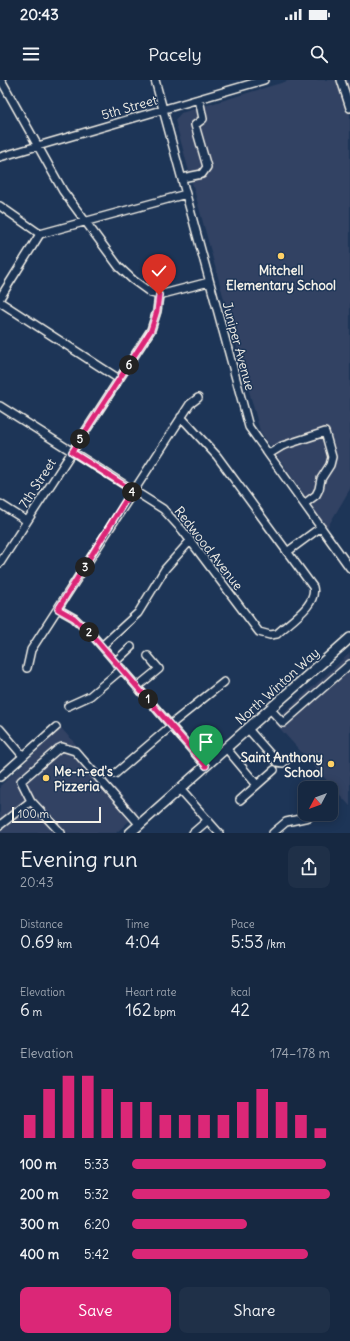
<!DOCTYPE html>
<html lang="en">
<head>
<meta charset="utf-8">
<style>
  body { margin:0; font-family:Delius,sans-serif; background:#1f3048; color:#f1f3f6; height:100vh; display:flex; flex-direction:column; font-size:15px; white-space:nowrap }
  * { box-sizing:border-box; margin:0 }
  p { font-size:13px; color:#9ea6b1 }
  .icon { flex:none; width:22px; height:22px; fill:none; stroke:currentColor; stroke-width:2; stroke-linecap:round; stroke-linejoin:round }
  .map { position:relative; height:753px; overflow:hidden }
  .details { display:flex; flex-direction:column; background:#162841; flex:1 }
  .details>* { flex:none }
  .needle { width:26px; rotate:229deg }
  .tools { position:absolute; left:298px; top:701px; display:grid; gap:8px }
  .tools a { display:grid; place-items:center; width:40px; height:40px; border-radius:8px; background:#162841; box-shadow:0 2px 10px #0003,0 0 0 1px #35445a; font-size:20px }
  .scale { position:absolute; left:12px; bottom:10px; width:89px; box-sizing:border-box; padding-left:4px; border:2px solid #f4f1e8; border-top:0; font-size:11px; line-height:14px; white-space:nowrap; color:#f4f1e8; -webkit-text-stroke:3px #1d3557; paint-order:stroke }
  .pin { position:absolute; display:grid; place-items:center; width:34px; height:34px; color:#fff; margin:-41px -17px; border-radius:50% 50% 50% 0; rotate:-45deg; box-shadow:0 0 4px #0007 }
  .pin .icon { rotate:45deg }
  .km { position:absolute; width:20px; height:20px; margin:-10px; border-radius:50%; background:#222; color:#fff; font-size:11px; line-height:20px; text-align:center }
  .round { display:grid; place-items:center; flex:none; width:42px; height:42px; border-radius:8px; background:#1f3048 }
  .summary { display:flex; align-items:center; justify-content:space-between; height:68px; padding:0 20px }
  h1 { font-size:22px; font-weight:600; line-height:30px }
  .figures { display:grid; grid-template-columns:repeat(3,1fr); gap:6px; height:68px; padding:4px 20px }
  .figures div { display:grid; align-content:center }
  .figures b { font-size:17px; font-weight:600 }
  .figures small { font-size:11px; font-weight:400 }
  .figures p { font-size:11px }
  .chart { height:112px; padding:8px 20px }
  .chart p { display:flex; justify-content:space-between }
  .chart svg { width:100%; height:72px; margin-top:4px; stroke:#db2777; stroke-width:6 }
  .action { display:flex; gap:8px; margin-top:auto; padding:8px 20px }
  .action a { flex:1; height:46px; border-radius:8px; background:#db2777; color:#fff; font-size:16px; font-weight:600; line-height:46px; text-align:center }
  .action a+a { background:#1f3048; color:#f1f3f6 }
  ul { padding:0 20px; list-style:none; font-size:13px }
  li { display:grid; grid-template-columns:64px 48px 1fr; align-items:center; height:30px }
  li i { height:10px; border-radius:5px; background:#db2777 }
  .status { display:flex; justify-content:space-between; align-items:center; height:28px; padding:0 20px; background:#162841; direction:ltr }
  .status svg { height:11px; fill:currentColor }
  header { display:flex; justify-content:space-between; align-items:center; height:52px; padding:0 20px; background:#162841; font-size:18px; font-weight:600 }
  .map>svg:first-child { display:block }
  .built { fill:#324263 }
  .lines { fill:none; stroke-linecap:round; stroke-linejoin:round }
  .minor-casing { stroke:#f4f1e8; stroke-width:10 }
  .major-casing { stroke:#f4f1e8; stroke-width:12 }
  .minor { stroke:#1d3557; stroke-width:7 }
  .major { stroke:#1d3557; stroke-width:9 }
  .route-casing { stroke:#fff; stroke-width:8 }
  .route { stroke:#db2777; stroke-width:5 }
  .poi-dot { fill:#ffd166; stroke:#1d3557; stroke-width:1.5 }
  .labels { text-anchor:middle; stroke-width:3; stroke-linejoin:round; paint-order:stroke }
  .street-label { font-size:13px; fill:#f4f1e8; stroke:#1d3557 }
  .poi-label { font-size:13px; font-weight:bold; fill:#f4f1e8; stroke:#1d3557 }
</style>
</head>
<body>
<div class="status"><b>20:43</b><svg viewBox="0 0 49 12"><path d="M0 12V9h3v3zM5 12V6h3v6zM10 12V3h3v9zM15 12V0h3v12zM26 1h20v11H26zM47 4h2v5h-2z"/></svg></div>
<header><svg class="icon" aria-label="menu" viewBox="0 0 24 24"><path d="M4 6h16M4 12h16M4 18h16"/></svg>Pacely<svg class="icon" aria-label="search" viewBox="0 0 24 24"><circle cx="10" cy="10" r="6"/><path d="M15 15l6 6"/></svg></header>
<div class="map">
<svg width="350" height="753" viewBox="0 0 350 753">
  <rect width="100%" height="100%" fill="#1d3557"/>
  <filter id="ink" filterUnits="userSpaceOnUse"><feTurbulence type="fractalNoise" baseFrequency=".025" numOctaves="2"/><feDisplacementMap in="SourceGraphic" scale="8" xChannelSelector="R" yChannelSelector="G"/><feConvolveMatrix kernelMatrix="1 2 1 2 8 2 1 2 1" color-interpolation-filters="sRGB"/></filter>
  <g filter="url(#ink)">
    <path class="built" d="M291 0H348L350 6V409L327 448 260 351 175 40 181 33Z
      M350 573V726L274 642Z
      M61 648 138 733 116 753H0V706Z"/>
    <g class="lines">
      <g class="minor-casing">
        <path id="minor" d="M1 0 63 111 119 187 133 200 151 213 159 215 209 202
          M155 0 249 347 350 488
          M341 0 350 28
          M0 77 264 0
          M182 98 202 94 207 87 195 45 203 39 199 19
          M0 126 40 154
          M0 218 40 154 186 114
          M0 222 119 299
          M0 326 163 429 183 451 259 552 270 555 277 554C289 542 318 525 313 507L217 376 181 337
          M269 374 282 366 325 352 332 377 330 385 321 399 319 409 316 415 304 424
          M0 424 27 441
          M287 472 321 447
          M0 483 151 250 157 231 159 215
          M58 529 74 538 92 555 206 686
          M102 566 138 533 165 489 190 461
          M115 582 131 567
          M27 588 31 570 190 324 198 318
          M137 607 159 589 148 576
          M68 626 90 616 122 589
          M270 629 283 643 350 584
          M170 645 224 602
          M0 649 23 676
          M248 649 277 682 283 683 287 679
          M226 668 257 705 274 690
          M115 694 171 646
          M0 697 56 647
          M180 709 219 753
          M240 720 257 705
          M31 721 21 701 58 669 62 667 75 671 140 745
          M0 745 31 721 61 753
          M193 753 208 740
          M273 753 286 742 309 737"/>
      </g>
      <g class="major-casing">
        <path id="major" d="M130 753 350 558"/>
      </g>
      <use href="#minor" class="minor"/>
      <use href="#major" class="major"/>
    </g>
  </g>
  <g class="lines" filter="url(#ink)">
    <g class="route-casing">
      <path id="route" d="M159 215 157 231 151 250 72 372 132 410 58 529 74 538 92 555 206 686"/>
    </g>
    <use href="#route" class="route"/>
  </g>
  <g class="poi-dot">
    <circle cx="281" cy="176" r="4"/>
    <circle cx="331" cy="684" r="4"/>
    <circle cx="46" cy="698" r="4"/>
  </g>
  <g class="labels">
    <g class="street-label">
      <text transform="translate(129 27) rotate(-16)" y="5">5th Street</text>
      <text transform="translate(239 266) rotate(75)" y="5">Juniper Avenue</text>
      <text transform="translate(37 403) rotate(-57)" y="5">7th Street</text>
      <text transform="translate(209 468) rotate(52)" y="5">Redwood Avenue</text>
      <text transform="translate(277 606) rotate(-42)" y="5">North Winton Way</text>
    </g>
    <g class="poi-label">
      <text x="281" y="195">Mitchell<tspan x="281" dy="15">Elementary School</tspan></text>
      <text x="323" y="682" text-anchor="end">Saint Anthony<tspan x="323" dy="15">School</tspan></text>
      <text x="54" y="696" text-anchor="start">Me-n-ed's<tspan x="54" dy="15">Pizzeria</tspan></text>
    </g>
  </g>
</svg>
<div class="tools">
<a><svg class="needle" viewBox="-14 -14 28 28"><path d="M0-13l5 13h-10z" fill="#e53935"/><path d="M0 13l5-13h-10z" fill="#9ea6b1"/></svg></a>
</div>
<div class="scale">100 m</div>
<div class="pin" style="left:206px;top:686px;background:#1e9e55"><svg class="icon" aria-label="arrive" viewBox="0 0 24 24"><path d="M6 21V4h12l-3 4 3 4H6"/></svg></div>
<div class="pin" style="left:159px;top:215px;background:#d93025"><svg class="icon" aria-label="check" viewBox="0 0 24 24"><path d="M5 12l5 5 9-10"/></svg></div>
<b class="km" style="left:148px;top:619px">1</b>
<b class="km" style="left:89px;top:552px">2</b>
<b class="km" style="left:85px;top:487px">3</b>
<b class="km" style="left:132px;top:412px">4</b>
<b class="km" style="left:80px;top:359px">5</b>
<b class="km" style="left:129px;top:285px">6</b>
</div>
<section class="details">
<div class="summary"><div><h1>Evening run</h1><p>20:43</p></div><a class="round"><svg class="icon" aria-label="share" viewBox="0 0 24 24"><path d="M12 15V3M7 8l5-5 5 5M5 13v7h14v-7"/></svg></a></div>
<div class="figures">
<div><p>Distance</p><b>0.69<small> km</small></b></div>
<div><p>Time</p><b>4:04</b></div>
<div><p>Pace</p><b>5:53<small> /km</small></b></div>
</div>
<div class="figures">
<div><p>Elevation</p><b>6<small> m</small></b></div>
<div><p>Heart rate</p><b>162<small> bpm</small></b></div>
<div><p>kcal</p><b>42</b></div>
</div>
<div class="chart"><p><span>Elevation</span>174–178 m</p>
<svg viewBox="0 0 160 44" preserveAspectRatio="none"><path d="M5 44V30M15 44V14M25 44V6M35 44V6M45 44V14M55 44V22M65 44V22M75 44V30M85 44V30M95 44V30M105 44V30M115 44V22M125 44V14M135 44V22M145 44V30M155 44V38"/></svg>
</div>
<ul>
<li><b>100 m</b>5:33<i style="width:98%"></i></li>
<li><b>200 m</b>5:32<i style="width:100%"></i></li>
<li><b>300 m</b>6:20<i style="width:58%"></i></li>
<li><b>400 m</b>5:42<i style="width:89%"></i></li>
</ul>
<div class="action"><a>Save</a><a>Share</a></div>
</section>
</body>
</html>
